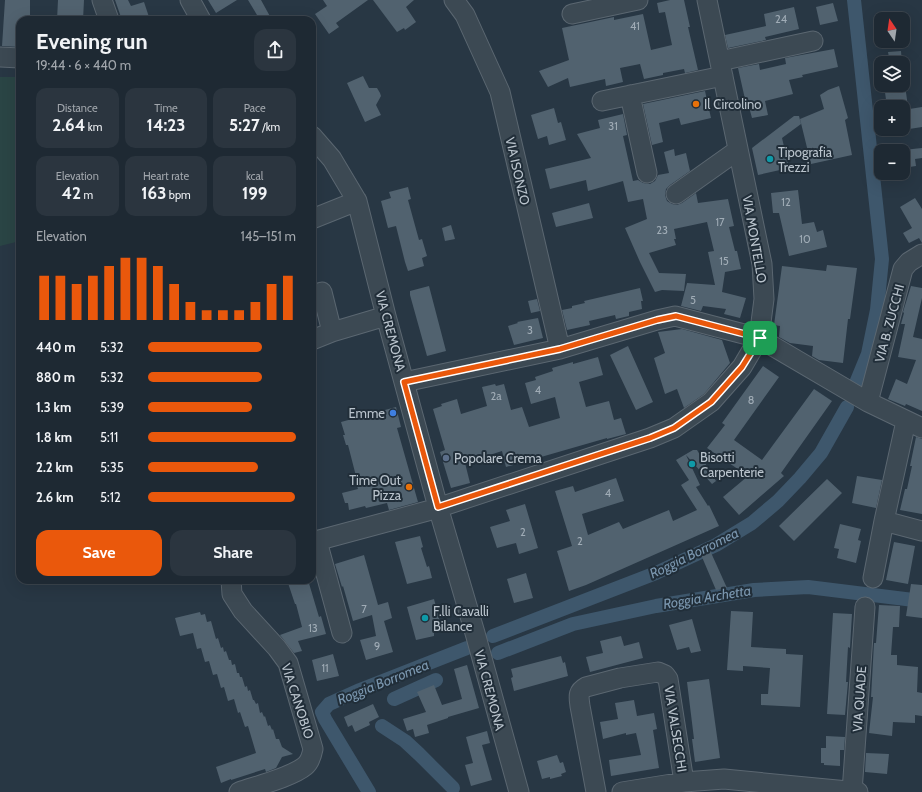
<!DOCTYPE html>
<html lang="en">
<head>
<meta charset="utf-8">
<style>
  body { margin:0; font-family:Cabin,sans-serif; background:#2b353f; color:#f1f3f6; height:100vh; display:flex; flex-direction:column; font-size:15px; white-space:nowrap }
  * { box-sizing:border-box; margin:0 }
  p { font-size:13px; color:#a1a6ac }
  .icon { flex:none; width:22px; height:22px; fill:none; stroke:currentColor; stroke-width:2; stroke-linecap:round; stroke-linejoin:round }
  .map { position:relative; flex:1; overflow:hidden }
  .side { position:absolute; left:16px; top:16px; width:300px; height:568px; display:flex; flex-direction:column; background:#1e2933; border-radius:12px; box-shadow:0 4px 16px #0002,0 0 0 1px #3c454e }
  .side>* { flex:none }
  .needle { width:26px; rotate:347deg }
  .tools { position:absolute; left:874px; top:12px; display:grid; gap:8px }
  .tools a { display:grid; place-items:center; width:36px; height:36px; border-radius:8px; background:#1e2933; box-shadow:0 4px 16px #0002,0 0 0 1px #3c454e; font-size:20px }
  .pin { position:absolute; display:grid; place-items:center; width:34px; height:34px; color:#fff; margin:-17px; border-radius:8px; box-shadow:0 2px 6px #0006 }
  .round { display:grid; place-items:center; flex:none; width:42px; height:42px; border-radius:12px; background:#2b353f }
  .overview { display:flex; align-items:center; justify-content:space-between; height:68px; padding:0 20px }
  h1 { font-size:22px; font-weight:700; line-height:30px }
  .stats { display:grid; grid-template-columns:repeat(3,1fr); gap:6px; height:68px; padding:4px 20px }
  .stats div { display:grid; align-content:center; border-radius:10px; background:#2b353f; text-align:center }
  .stats b { font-size:17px; font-weight:700 }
  .stats small { font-size:11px; font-weight:400 }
  .stats p { font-size:11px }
  .chart { height:112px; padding:8px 20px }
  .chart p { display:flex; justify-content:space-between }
  .chart svg { width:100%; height:72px; margin-top:4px; stroke:#ea580c; stroke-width:6 }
  .button { display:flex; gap:8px; margin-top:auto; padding:8px 20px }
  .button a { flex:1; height:46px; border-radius:12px; background:#ea580c; color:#fff; font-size:16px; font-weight:700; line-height:46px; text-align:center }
  .button a+a { background:#2b353f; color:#f1f3f6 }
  ul { padding:0 20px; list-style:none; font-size:13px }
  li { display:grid; grid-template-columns:64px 48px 1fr; align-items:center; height:30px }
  li i { height:10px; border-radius:5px; background:#ea580c }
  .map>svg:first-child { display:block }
  .green { fill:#2a4545 }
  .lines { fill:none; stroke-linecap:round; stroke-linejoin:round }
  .canal { stroke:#3e576c; stroke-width:14 }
  .building { fill:#51626f }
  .minor-casing { stroke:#5b6771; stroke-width:21 }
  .minor { stroke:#3c4953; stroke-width:19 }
  .route-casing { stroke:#fff; stroke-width:8 }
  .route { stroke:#ea580c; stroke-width:5 }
  .food-dot { fill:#e8710a; stroke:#212e39; stroke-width:1.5 }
  .culture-dot { fill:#0f9aa8; stroke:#212e39; stroke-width:1.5 }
  .shop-dot { fill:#3f7fe0; stroke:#212e39; stroke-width:1.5 }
  .service-dot { fill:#5c6f8a; stroke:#212e39; stroke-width:1.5 }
  .labels { text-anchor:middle; stroke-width:4; stroke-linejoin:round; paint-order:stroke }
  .number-label { font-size:11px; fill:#a0acb6 }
  .poi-label { font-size:13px; fill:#bac4cd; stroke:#212e39; text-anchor:start }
  .street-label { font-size:13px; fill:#bac4cd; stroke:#212e39 }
  .water-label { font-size:14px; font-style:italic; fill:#7b97af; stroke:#212e39 }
</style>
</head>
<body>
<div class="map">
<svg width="922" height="792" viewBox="0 0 922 792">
  <rect width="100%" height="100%" fill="#283744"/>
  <path class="green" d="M0 77H20V241L0 246Z"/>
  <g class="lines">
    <path class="canal" d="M854 0 882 259 877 310 868 354 854 388
      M493 636 656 573 716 545 752 523 778 501 800 478 821 453 847 407
      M498 653 573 624 656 606 754 590 808 587 922 601
      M394 699 436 680
      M382 726 405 741 419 754 453 788
      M369 792 325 719 322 712 329 704 360 690 467 648"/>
  </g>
  <path class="building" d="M5 0H30V20H20V47L2 46Z
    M58 0H84L83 20H57Z
    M115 0H128L131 6 144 2 150 20H122Z
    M208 0H237L216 13Z
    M248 0H261L272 20H260Z
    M323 0H368L336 23 339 27 329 34 315 14 327 6Z
    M373 0H414L406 7 416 22 405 30 404 28 397 32Z
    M670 0H684L690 27H688L698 70 685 73 684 69 663 73V75L644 79 640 64 620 68 623 82 606 86 605 79 570 87 568 78 548 87 539 71 569 60 562 28 614 17V20L643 14 651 50 672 45 665 12 659 13 657 3Z
    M833 3 838 21 820 25 816 7Z
    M794 7 799 29 765 37 766 40 728 48 725 35 766 26 764 14Z
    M834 49 838 67 802 75 803 77 789 80 793 94 765 101 768 115 752 118 749 107 747 108 738 68 759 64 760 70 786 64 785 58Z
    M901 51 902 63H890L888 52Z
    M363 76 369 88H377L380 93 381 96 376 105 381 115 365 122 347 83Z
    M884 85H905L908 107H887Z
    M839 86 848 118 845 120 852 155 811 164 800 119 824 109 820 95 828 90Z
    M705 91 711 118 681 125 679 118 659 123 663 142 652 145 643 104Z
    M922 107V127L903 130V110Z
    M554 108 558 123 561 122 566 140 549 145 547 136 538 139 531 115Z
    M623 114 627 135 623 136 633 181 638 180 643 183 650 184 655 181 658 175 669 173 664 152 674 149 675 156 686 153 690 171 670 185 666 189 665 195 667 201 672 204 677 205 682 203 696 193 698 203 728 199 734 226 729 227 735 251H737L741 269 725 272 722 292 746 298 740 318 724 314 726 309 703 306 701 311 681 306 687 283 715 285 708 252 714 251 707 222 674 229 676 239H674L676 245 649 253 659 273 686 274 684 291 662 290 655 292 640 262 625 228 647 219 643 199 628 202 623 181 588 191 586 180 550 189 545 169 591 158 577 134 600 128 598 120Z
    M794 116H799L801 124 782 138 789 168 758 175 752 148Z
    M922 148V158L915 159 916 166 903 168V150Z
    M408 187 411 199 408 200 419 240 422 239 427 256 422 258 424 266 408 271 405 262 396 226 388 228 381 201 391 198 389 192Z
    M798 190 802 224 814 222 817 232 823 230 827 247 789 256 779 213H773L771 193Z
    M915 198 922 209V243L919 238 909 243 903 233 912 228 900 207Z
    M589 203 593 218 556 227 552 213Z
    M451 225 455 239 445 241 442 228Z
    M827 265 857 268 850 319H848L843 363 819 360 812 356 813 346 790 343 779 337 780 326 774 325 782 266 826 271Z
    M429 286 446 351 427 356 410 295V291Z
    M911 286 922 288V298L913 337 922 339V411L906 404 905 406 888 399 896 379 907 384 916 360 898 357 905 324H901L904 313 903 312Z
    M640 288 643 301H641L642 309 629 312V316L616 319 615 315 589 321 590 325 567 330 562 310 572 308V306L585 303 584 301Z
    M537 299 540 311 531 313 528 301Z
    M538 318 543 338 514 345 508 326 518 323 517 322Z
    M682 329 722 340 730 363 704 394 684 408 677 389 665 394 654 358 665 353 658 332Z
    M628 346 653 402 636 410 610 355Z
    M598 357 603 375 579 382 586 407 609 401 614 420 621 418 626 434 607 439V438L506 467 502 451 465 463 470 483 451 488 440 452 445 450 433 409 442 406 441 404 457 399 461 414 487 406 482 387 495 384 496 386 504 384 511 410 522 407 529 427 560 418 555 397 531 404 525 383 536 380 535 377 553 371 552 368 573 362V364Z
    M763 366 779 377 734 440 762 460 814 389 832 401 781 473 784 476 739 515 723 497 748 476 707 448 725 425 722 423Z
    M396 407 401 427 397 428 418 502 389 510 387 503 366 508 365 506 349 510 348 503H345L342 493 358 489 355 480H357L348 445H346L343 435H345L341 422Z
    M916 437 922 439V514L900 510 905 489H907L912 466H910Z
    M693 450H697L716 481 712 484 686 455 700 485 696 487 708 506 709 505 719 526 586 585 569 591 557 551 572 546 555 491 573 486 575 492 616 478 624 501 582 514 588 535 619 522 623 529 669 510 673 521 697 510 681 485 689 480 676 460Z
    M857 476 882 480 876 508 852 503Z
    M827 479 842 493 794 541 779 526Z
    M525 504 538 548 519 554 516 543 497 548 490 527 510 521 506 510Z
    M840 524 861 529 858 540 861 541 856 563 837 558 839 549 834 548Z
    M420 536 423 547 421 548 427 567 429 566 432 578 407 584 395 542Z
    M894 542 915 546 908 584 886 580Z
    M708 546 727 588 716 590 699 550Z
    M364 555 378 605 388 602 392 618 384 621 393 652 366 660 360 640 376 636 372 615 353 621 343 586 342 587 335 564Z
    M526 573 533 598 514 603 507 579Z
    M287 580H308L319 617 321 616 326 634 298 641 302 651 294 653 280 635 302 627 296 604H295Z
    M911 584 922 585V618L906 616Z
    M434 599 442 630 434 632V636L416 640 407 607Z
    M879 605 900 606 899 627H893L891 655H897V665L918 667 917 692 922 693V716L915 715V723L893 722 892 736 869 733 873 697H871L874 643H876Z
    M731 611 753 612 751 647 786 649V654L803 655 800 707 761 705V694H768L770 668 743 666V671L727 670Z
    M200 612 201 615 205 614 207 622 211 621 216 639 218 638 221 648 223 647 224 652 226 651 229 660H231L232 665 235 664 237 673H239L240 677H242L245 687 247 686 248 691 250 690 253 700H254L256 704 258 703 260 713 262 712 264 717 265 716 268 726 270 725 272 730 273 729 276 739H279L282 747 293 754 282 757 276 768 266 772 265 769 231 780V779L221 783 216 767 256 753 248 726 245 727 240 712 238 713 234 699 228 701 224 687 221 688 217 674 213 675 209 661 205 662 201 648 197 649 193 633 180 636 175 618Z
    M833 613 852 614 850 648 848 647 846 682H848L845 715 827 714Z
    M692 619 701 651 691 653 689 647 677 650 669 625Z
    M621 636 624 646 639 642 643 658 590 672 586 657 603 653 600 641Z
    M333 654 339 676 317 681 312 660Z
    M561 656 563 663 565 662 568 676 514 691 511 678 513 677 511 669Z
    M467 665 479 708 448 717V718L427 725 429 733 415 737 413 729 407 731 403 719 426 712 417 692 434 685 442 705 462 699 454 669Z
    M709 679 720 758 695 762 692 739H694L687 682Z
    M634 700 637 716 654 713 657 729 653 730 659 768 611 776 609 760 641 755 636 733 626 735V733L603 739 600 722 618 719 615 703Z
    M373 704 379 717 369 722 370 725 355 732 352 725 348 727 344 717Z
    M487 731 490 743 482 745 492 780 471 786 465 765 473 763 466 737Z
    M826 736 845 737 844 750H840V766L824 765V763H821V748H826Z
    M866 753 889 754 887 774 865 772Z
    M557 755 560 763 563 762 566 772 561 774 562 776 550 779V777L542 779 537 761Z"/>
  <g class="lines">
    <g class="minor-casing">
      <path id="minor" d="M102 0 109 20
        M190 0 201 20
        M454 0 465 15 500 92 560 349
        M572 14 638 0
        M0 57 20 58
        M720 61 813 41
        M630 95 647 173
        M602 101 723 76
        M312 136 332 159 357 201 386 316 438 507 475 633 519 792
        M676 194 738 150
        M312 219 357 201
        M312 295 322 292 332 332
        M312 340 332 332 386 316
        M404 382 560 349 657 320 675 316 759 338 868 402 922 428
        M868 402 903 269 909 262 922 254
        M884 521 922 531
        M317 541 342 633
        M312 542 431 510 650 438 674 428 711 402 742 367 759 338 764 299 762 264 707 0
        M873 578 884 521 906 421
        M231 580 232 594 243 611 277 648 288 663 313 749C312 754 310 762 305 766 292 777 256 786 239 792
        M596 792 580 706C579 697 577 692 586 687L620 678 658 672 665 675 668 679 684 782
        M622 792 684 782 724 779 858 792
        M852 792 865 607"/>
    </g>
    <use href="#minor" class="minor"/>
  </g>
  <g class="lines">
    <g class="route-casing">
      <path id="route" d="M676 316 760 338 742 367 711 402 674 428 650 438 438 507 404 382 560 349 657 320Z"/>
    </g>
    <use href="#route" class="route"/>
  </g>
  <g class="food-dot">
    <circle cx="696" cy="104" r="4"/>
    <circle cx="409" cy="487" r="4"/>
  </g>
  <g class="culture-dot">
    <circle cx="770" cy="159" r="4"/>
    <circle cx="692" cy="464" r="4"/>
    <circle cx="425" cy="618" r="4"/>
  </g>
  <circle class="shop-dot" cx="393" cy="413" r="4"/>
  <circle class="service-dot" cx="446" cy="458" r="4"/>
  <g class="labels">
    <g class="number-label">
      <text x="781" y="23">24</text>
      <text x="635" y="30">41</text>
      <text x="613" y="130">31</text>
      <text x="786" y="206">12</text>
      <text x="720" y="226">17</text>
      <text x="662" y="234">23</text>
      <text x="805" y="243">10</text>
      <text x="724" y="265">15</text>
      <text x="693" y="304">5</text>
      <text x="530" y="334">3</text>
      <text x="538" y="394">4</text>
      <text x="496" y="400">2a</text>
      <text x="751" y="404">8</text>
      <text x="608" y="497">4</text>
      <text x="523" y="536">2</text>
      <text x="580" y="545">2</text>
      <text x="364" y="613">7</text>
      <text x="313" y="632">13</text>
      <text x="377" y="650">9</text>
      <text x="325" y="672">11</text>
    </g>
    <g class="poi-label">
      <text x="704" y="109">Il Circolino</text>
      <text x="778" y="157">Tipografia<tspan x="778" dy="15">Trezzi</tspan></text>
      <text x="385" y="418" text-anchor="end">Emme</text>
      <text x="700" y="462">Bisotti<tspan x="700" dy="15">Carpenterie</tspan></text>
      <text x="454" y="463">Popolare Crema</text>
      <text x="401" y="485" text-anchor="end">Time Out<tspan x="401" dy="15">Pizza</tspan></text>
      <text x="433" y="616">F.lli Cavalli<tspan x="433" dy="15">Bilance</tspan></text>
    </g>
    <g class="street-label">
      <text transform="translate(518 171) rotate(77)" y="5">VIA ISONZO</text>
      <text transform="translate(755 239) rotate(80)" y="5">VIA MONTELLO</text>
      <text transform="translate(889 323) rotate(-75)" y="5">VIA B. ZUCCHI</text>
      <text transform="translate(391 331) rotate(75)" y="5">VIA CREMONA</text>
      <text transform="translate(490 690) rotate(75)" y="5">VIA CREMONA</text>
      <text transform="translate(859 699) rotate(-86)" y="5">VIA QUADE</text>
      <text transform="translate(298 701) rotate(72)" y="5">VIA CANOBIO</text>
      <text transform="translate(676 729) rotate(81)" y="5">VIA VALSECCHI</text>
    </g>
    <g class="water-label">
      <text transform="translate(694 553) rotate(-26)" y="5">Roggia Borromea</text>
      <text transform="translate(707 597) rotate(-9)" y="5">Roggia Archetta</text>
      <text transform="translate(383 682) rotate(-22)" y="5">Roggia Borromea</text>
    </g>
  </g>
</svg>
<div class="tools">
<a><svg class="needle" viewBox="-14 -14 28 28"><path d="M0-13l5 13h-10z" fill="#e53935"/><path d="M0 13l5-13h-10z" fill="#a1a6ac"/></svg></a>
<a><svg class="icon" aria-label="layers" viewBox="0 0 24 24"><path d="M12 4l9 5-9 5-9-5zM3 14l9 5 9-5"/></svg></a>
<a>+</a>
<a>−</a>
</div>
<div class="pin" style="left:760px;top:338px;background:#1e9e55"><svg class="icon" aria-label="arrive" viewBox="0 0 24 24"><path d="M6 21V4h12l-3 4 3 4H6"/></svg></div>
<section class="side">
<div class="overview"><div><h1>Evening run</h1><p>19:44 · 6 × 440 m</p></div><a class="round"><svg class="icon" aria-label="share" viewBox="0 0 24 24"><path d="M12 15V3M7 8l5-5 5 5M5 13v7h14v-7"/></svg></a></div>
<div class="stats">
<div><p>Distance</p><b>2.64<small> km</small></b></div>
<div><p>Time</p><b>14:23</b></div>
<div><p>Pace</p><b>5:27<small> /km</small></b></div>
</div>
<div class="stats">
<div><p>Elevation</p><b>42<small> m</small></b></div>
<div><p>Heart rate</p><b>163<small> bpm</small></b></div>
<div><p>kcal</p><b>199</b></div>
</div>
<div class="chart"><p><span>Elevation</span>145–151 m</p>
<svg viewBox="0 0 160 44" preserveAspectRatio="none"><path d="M5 44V17M15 44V17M25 44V22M35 44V17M45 44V11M55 44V6M65 44V6M75 44V11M85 44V22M95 44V33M105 44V38M115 44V38M125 44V38M135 44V33M145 44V22M155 44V17"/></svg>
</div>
<ul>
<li><b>440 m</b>5:32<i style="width:77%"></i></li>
<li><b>880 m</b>5:32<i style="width:77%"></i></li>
<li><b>1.3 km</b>5:39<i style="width:70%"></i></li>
<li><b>1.8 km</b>5:11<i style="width:100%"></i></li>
<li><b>2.2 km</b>5:35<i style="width:74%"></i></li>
<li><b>2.6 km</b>5:12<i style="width:99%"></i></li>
</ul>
<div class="button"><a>Save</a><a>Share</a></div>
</section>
</div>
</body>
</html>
